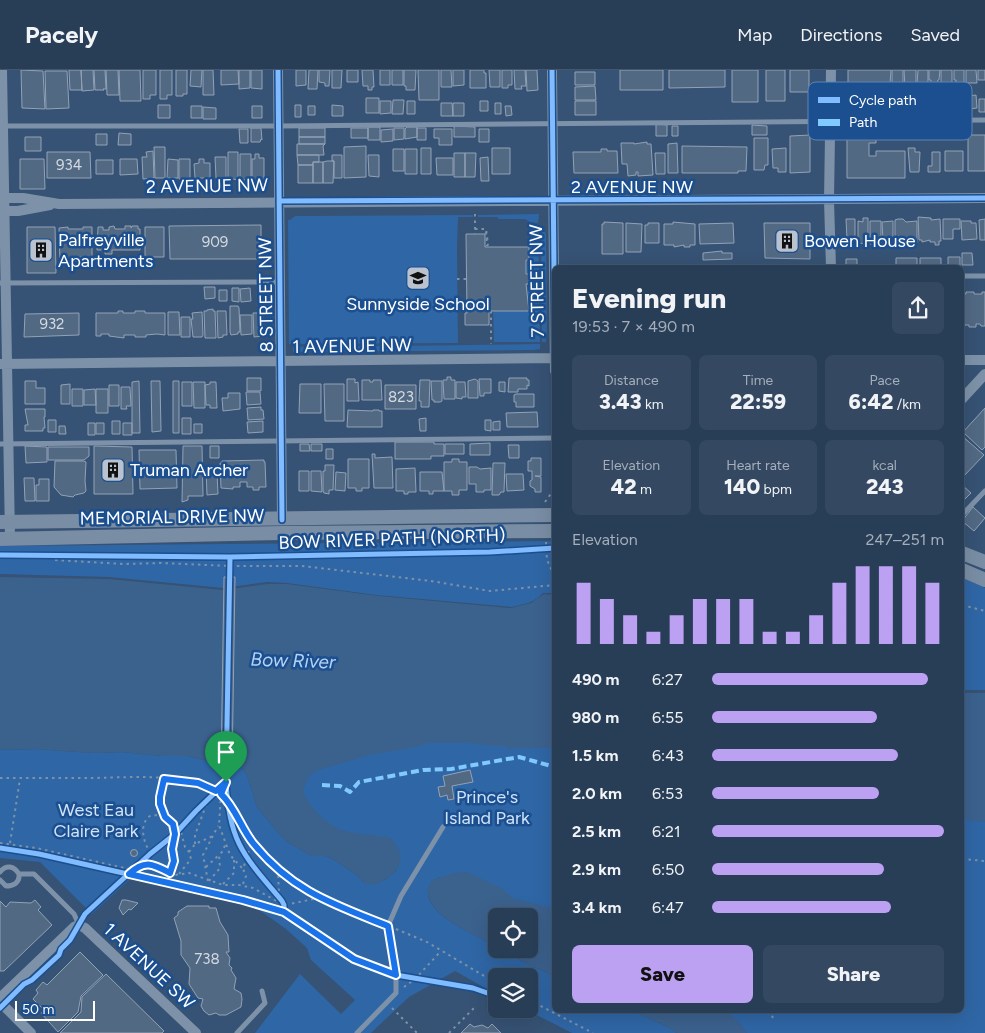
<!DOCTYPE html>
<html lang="en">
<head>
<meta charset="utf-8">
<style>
  body { margin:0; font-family:Figtree,sans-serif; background:#344961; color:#f1f3f6; height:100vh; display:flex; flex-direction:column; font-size:19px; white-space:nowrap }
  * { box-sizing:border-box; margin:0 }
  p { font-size:16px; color:#a5aeba }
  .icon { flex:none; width:28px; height:28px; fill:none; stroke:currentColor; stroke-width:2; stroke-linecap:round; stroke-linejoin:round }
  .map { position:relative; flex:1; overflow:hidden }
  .panel { position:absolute; left:552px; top:195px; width:412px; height:748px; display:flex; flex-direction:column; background:#283e57; border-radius:8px; box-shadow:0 5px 20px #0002,0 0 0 1px #44576d }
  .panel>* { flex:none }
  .controls { position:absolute; left:488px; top:838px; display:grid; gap:10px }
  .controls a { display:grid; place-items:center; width:50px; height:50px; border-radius:8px; background:#283e57; box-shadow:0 5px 20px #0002,0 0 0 1px #44576d; font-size:25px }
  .scale { position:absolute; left:15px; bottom:12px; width:80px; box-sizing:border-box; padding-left:5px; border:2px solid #fff; border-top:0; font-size:14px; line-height:18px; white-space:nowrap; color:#fff; -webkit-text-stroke:4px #1b4f8f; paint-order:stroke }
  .pin { position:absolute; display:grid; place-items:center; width:42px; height:42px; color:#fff; margin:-51px -21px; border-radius:50% 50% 50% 0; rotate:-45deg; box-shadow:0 0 5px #0007 }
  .pin .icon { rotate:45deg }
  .round { display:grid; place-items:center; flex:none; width:52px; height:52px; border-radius:8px; background:#344961 }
  .head { display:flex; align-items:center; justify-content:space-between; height:85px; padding:0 20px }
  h1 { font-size:28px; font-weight:800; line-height:38px }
  .metrics { display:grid; grid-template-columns:repeat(3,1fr); gap:8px; height:85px; padding:5px 20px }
  .metrics div { display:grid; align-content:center; border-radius:8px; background:#344961; text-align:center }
  .metrics b { font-size:21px; font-weight:800 }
  .metrics small { font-size:14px; font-weight:400 }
  .metrics p { font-size:14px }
  .chart { height:140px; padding:10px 20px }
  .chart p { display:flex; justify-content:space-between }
  .chart svg { width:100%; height:90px; margin-top:5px; stroke:#bca0f2; stroke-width:6 }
  .cta { display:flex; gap:10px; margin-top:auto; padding:10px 20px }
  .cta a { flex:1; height:58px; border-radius:8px; background:#bca0f2; color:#111; font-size:20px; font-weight:800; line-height:58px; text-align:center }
  .cta a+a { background:#344961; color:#f1f3f6 }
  ul { padding:0 20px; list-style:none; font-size:16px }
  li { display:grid; grid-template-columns:80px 60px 1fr; align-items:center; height:38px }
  li i { height:12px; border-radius:6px; background:#bca0f2 }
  header { display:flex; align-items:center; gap:30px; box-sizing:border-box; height:70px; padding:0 25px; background:#283e57; border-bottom:1px solid #44576d }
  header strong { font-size:24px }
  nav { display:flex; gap:28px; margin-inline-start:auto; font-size:18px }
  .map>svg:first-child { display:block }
  .green { fill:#2f66a5 }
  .water { fill:#3b618d }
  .building { fill:#526984; stroke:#92a2b6 }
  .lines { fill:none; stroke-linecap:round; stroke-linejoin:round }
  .path { stroke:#7d92a8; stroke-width:2; stroke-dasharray:2.5 4; stroke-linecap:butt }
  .lane { stroke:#7d92a8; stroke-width:5 }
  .street { stroke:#7d92a8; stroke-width:10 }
  .secondary { stroke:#798da4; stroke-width:14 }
  .quiet { stroke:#80caff; stroke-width:4; stroke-dasharray:8 4; stroke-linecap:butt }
  .cycleway-casing { stroke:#1b4f8f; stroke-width:8 }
  .cycleway { stroke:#80bcff; stroke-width:5 }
  .route-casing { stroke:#fff; stroke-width:10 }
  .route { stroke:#1a73e8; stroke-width:6 }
  .labels { text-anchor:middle; stroke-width:5; stroke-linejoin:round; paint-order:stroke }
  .number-label { font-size:15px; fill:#d4dae0 }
  .street-label { font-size:18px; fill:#fff; stroke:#1b4f8f }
  .poi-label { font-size:18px; fill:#fff; stroke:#1b4f8f; text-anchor:start }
  .park-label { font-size:18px; fill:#cfe3fa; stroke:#1b4f8f }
  .water-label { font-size:19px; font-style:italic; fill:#b5d3f5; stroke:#1b4f8f }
  .key { fill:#1b4f8f; stroke:#5f84b1; stroke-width:1 }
  .key-label { font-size:14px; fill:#fff }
</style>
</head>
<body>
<header>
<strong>Pacely</strong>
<nav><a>Map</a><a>Directions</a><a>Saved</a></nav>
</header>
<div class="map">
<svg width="985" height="963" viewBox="0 0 985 963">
  <rect width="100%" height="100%" fill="#365274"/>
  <path class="green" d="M539 144 538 153 530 152 525 149H499L497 147H478V145Z
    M473 145V147H458L457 177 458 273 289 274 288 150H290L295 146Z
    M536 161H538L539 205H535L534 203H527V191L530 190V177L537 168Z
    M541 162H545L546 165 547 260 546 272H542Z
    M535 212H539L540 272H494L493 241 530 240V227H527L528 215Z
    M540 274V279L534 280 293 282V277H305Z
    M555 471V523H543C535 533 523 534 512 537L376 525 287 513 267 512 223 518 109 507 0 504V476Z
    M963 508 985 518V620H963Z
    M429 669 555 674V843L440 807 434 810 428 822C427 846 478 866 496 876V879H501L529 895 555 906V940H631L670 958 677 963H572L525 939H529V906H496V924L455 901 409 927 371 963H255L300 904 341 944 355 930 311 890 307 878 286 859 255 837 131 808 92 844 40 792 0 788V679L8 680 35 679 93 683 121 682 163 686H187L213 692 230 691 240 695 247 705 257 737 276 760 287 772 312 786H325L331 788 357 805 364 813 385 810 397 800 318 748 301 726 304 708 316 697Z
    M963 741 985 748V963H746L741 955 723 940H962Z"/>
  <path class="water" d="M0 507 109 509 223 520 267 514H287L379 526 511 538 531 533 544 524 555 525V678H513L509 679 505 676H493L470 673H427L417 677 369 685 315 701 308 707 303 721C309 737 325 753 341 760 353 764 376 765 389 767 412 789 398 805 374 815L364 813 357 805 331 788 325 786H312L287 772 276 760 257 737 247 705 240 695 230 691 213 692 187 686H163L121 682 93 683 35 679 8 680 0 679Z
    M963 623H985V752L971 751 963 747Z
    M467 802 503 819 512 828 555 839V906L529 895 501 879H529V846H496V876C477 866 428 846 428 822L426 821 432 810 454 803Z
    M631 940H724L738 951 747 963H677L670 958Z"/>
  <path class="building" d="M21 0 43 1 45 39 22 38Z
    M69 0H81L82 20H70Z
    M81 0H93L94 20 82 21Z
    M94 0H105L106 19H103L104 20H95Z
    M106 0H118L119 25H107Z
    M119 0H140L141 31H120Z
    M143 0H156V25H150V29H143Z
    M160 0H172V25H167V29H160Z
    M176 0H187V24H183V26H176Z
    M191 0H202L201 17 190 16Z
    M203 0H213L214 25H203Z
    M221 0H238L239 14 221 15Z
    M239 0H250V18L239 19Z
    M251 0H262V19L251 18Z
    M296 0H306V15L296 16Z
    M309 0H318L317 19H308Z
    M319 0H330L329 16H325V13L319 12Z
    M332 0H342L341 18H332Z
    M347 0H358V12H347Z
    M362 0H373L374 17H372V20H368V16H363Z
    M380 0H390V15H380Z
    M392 0H403V15H392Z
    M404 0H416L415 20H406V16H404Z
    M418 0H439V30H419Z
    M441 0H451L452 17H441Z
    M453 0H464V15L453 16Z
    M470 0H484V3H486V18H470Z
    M489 0H500V17H490Z
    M502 0H512V15H508V18H502Z
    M514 0H525L526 16H521L522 19H515Z
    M526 0H537L538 20 527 21Z
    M620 0H663V20H620Z
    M669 0H725V17L669 18Z
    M732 0H758V32H732Z
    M766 0H785V31H766Z
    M790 0H809V22H790Z
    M848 0H891L890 14H848Z
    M892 0H903V14H892Z
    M904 0H916V18H905Z
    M918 0H928V14H917Z
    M929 0H940L939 10H938L937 14H931V10H929Z
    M941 0H952V15H941Z
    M954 0H964V13H956V10H954Z
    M966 0H976L977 13H966Z
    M978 0H985V10H978Z
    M45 1H67L69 38 46 39Z
    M575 2H595V15H575Z
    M595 16 596 30H575V17Z
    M976 25 977 38 969 39V26Z
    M366 28H379V43H366Z
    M979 29H985V42H979Z
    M393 30H404L403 44H392Z
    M380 31H391V43L380 44Z
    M407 31H415V44H407Z
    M480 31H488V41H480Z
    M575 31H596V45H575Z
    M441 33H452L453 46H441Z
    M453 33H464V46H453Z
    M495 33H501V44H495Z
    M158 35H170V48H158Z
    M295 35H301V47H295Z
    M332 35 343 36V46H332Z
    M191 36H202V48H191Z
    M252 36H262V48H252Z
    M308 36H315V45H308Z
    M505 36H511L512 45 506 46Z
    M203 37 216 38V49H203Z
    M656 54 667 55V66H656Z
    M847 54H876V73H869V86H876V81H905V108H847Z
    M752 55 767 56V65H752Z
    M454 56 475 57V67H454Z
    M672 56H678V66H672Z
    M368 57H380V70H368Z
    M407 57H417V67L405 69V59Z
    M251 58H261L262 70 261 69 260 72H251Z
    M299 58H325V67H299Z
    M351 58H368V68H351Z
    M394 58H404V69L394 70Z
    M417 58H426V70H417Z
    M239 59H248V73H240Z
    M393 59V71L381 72V60Z
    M434 59H452V75H439V68H434Z
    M479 59H489V72H479Z
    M119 63 131 64V75H118Z
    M96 64H107V75H96Z
    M810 65V102L790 103V66Z
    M968 65H985V101H968Z
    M25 67H41V81H25Z
    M299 67H325V74H299Z
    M754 68H768V95H765L764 100H754Z
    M647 72V74H651L653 105 638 106V102H636V105L628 106 627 94H622L621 73H634V74Z
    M677 73 678 103H668V74Z
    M297 74H325L323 76 324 85H297Z
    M366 76V107L344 108V77Z
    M682 76 747 77 746 101H738V103H682Z
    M154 77H165V108H155Z
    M421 78H431V104H421Z
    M492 78H510V104H492Z
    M786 78V102H778V98H773L772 79Z
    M908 78H915V82H920L919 102H910Z
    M393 79H404V101H393Z
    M405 79H417V104H405Z
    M601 79H607V81H617L618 103H574L573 82H601Z
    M153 81 154 108 143 109 142 87H147L146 82Z
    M945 81H963V101H945Z
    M47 82H90L91 108H47Z
    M228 82H238V110L228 108Z
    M932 82H940V102H928V96H932Z
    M454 83H465V107H454Z
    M465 83H476L475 107H465Z
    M655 83H665V104H656Z
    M240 84H251V110H240Z
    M255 84H259V88H264V111H252V89H255Z
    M297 85H319V92H313V95H298Z
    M332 85H342V108H334V91H332Z
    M368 85H379V107L369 106Z
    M215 87H226V108H223V109L216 108Z
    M488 87 489 111H481L480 88Z
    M436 88H453V105H437Z
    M20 89H44L45 119H20Z
    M120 89H137L138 104 120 105Z
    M168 89 178 90V108H167Z
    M179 89H190V109H179Z
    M199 89H204V93H210V108H195L194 94 199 93Z
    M96 90H113V104H96Z
    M327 91H334L333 113H323V92Z
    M313 92H323V113H313Z
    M298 95H313V113H298Z
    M918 147 931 148V150L940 149 941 171H939V175H935V172H930V170L922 172V170H919Z
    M863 148H868V174L858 173V151L863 152Z
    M846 149H855V168L852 170V173H848L847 169Z
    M898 149H903L906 152 917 151V173H914V176L906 174V172H895V150Z
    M943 149H960V159H953V169H943Z
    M985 149V170H980L979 150Z
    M870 151H881V174H870Z
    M893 151V170H883L882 152Z
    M961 151H971V153H976L977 169 962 170Z
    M604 152 623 153V184H602V154H604Z
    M673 152 695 154V175H690V177H684V175L674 177V175H664V154H673Z
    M626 153 642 154 641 182H626Z
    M648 153H659V173H645V155H648Z
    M733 153 734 173 700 174 699 154Z
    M764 153H810V189L765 188Z
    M261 155V189H170L169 156Z
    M114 156 115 159H125V156H131V158L132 156H138V159H140V180H112V184H105V180H97L98 157H103V160H109V157Z
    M27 157H55L56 203H27Z
    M68 157V159H83V157H92V188L77 187V191L73 192H60L59 158Z
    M145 157H164V187H145Z
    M466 164H485V177H529V190H526V204H529V214H526L529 241H489V255H465V243H467Z
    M722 181V183H732V189L703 190V183Z
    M962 183H972L973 195H962Z
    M948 187H960V198H948Z
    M896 188H917V198H896Z
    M920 188H941V198H920Z
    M846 189H857V198H846Z
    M204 217H215V228L205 229Z
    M232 218H239V232L232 231Z
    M250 218 251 231 241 232 240 219Z
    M219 220H227V231H219Z
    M966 222H974V224H982V222H985V256H981L980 254H976V257H969V255H965L964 257H962V224H966Z
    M230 236H238L239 238 240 262H238V264L231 265 230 262Z
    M213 239V241H215L216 268H205L204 241H207V240Z
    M118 241H123V243H135V241H145V243H165V265L157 264 146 265V267H135V265H124V268L109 266V264H101V266H96V243H118Z
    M217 241H226L227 265H223V267L218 268Z
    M168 242H179L180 265H168Z
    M202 242 203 265 202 267H193L191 249H193L192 243Z
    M79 243V265L24 267 25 244Z
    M253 243H259V246H263L264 266 254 267Z
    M240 245H252V264L241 265Z
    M181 247H190V267H181Z
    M447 307H451V310H455V329H444L443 310H447Z
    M247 308H261V321H247Z
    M509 308H527V310H529V316L527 315V319H518V322H508Z
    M347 309H355V313L358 312 359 331H347Z
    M475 309 478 311V328H468V311Z
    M479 309H491V323H484V326H480Z
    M362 310H370V312H373V310H381L382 330H362Z
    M420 310H430L429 337H421V331H419Z
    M25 311H36V318H45V334H25Z
    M139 311 140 363H132V312Z
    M151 311H160L161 361 152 362Z
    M173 311H179V363H173Z
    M431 311H442V331L440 332H434V330H432Z
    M182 312H192V336H182Z
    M193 312H205V338H194Z
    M210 312H216L217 338H210V335H206L205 315 210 314Z
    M456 312H465L466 327H462V329L456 328Z
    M499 312H505V322L499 321Z
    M70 314V334H61V315Z
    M300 314H321V343H299Z
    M324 314H344V351H325Z
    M109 315H119V336H109Z
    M385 315H416V339H385Z
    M121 317H130L131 336H126L127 339H121Z
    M72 319H83V336H72Z
    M95 319 96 335H84V320Z
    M96 319H108V343H96Z
    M246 322H260L261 334 247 335Z
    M228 323H240V339L223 341 222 328H228Z
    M516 324H534V337H516V332H514V325Z
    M261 337V340H263L264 349 248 350 247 338Z
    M985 338V377L982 380 963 362Z
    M25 339H45V347H44L45 358H43V361H25V355H28Z
    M348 340 373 341V340H379V341H382V357H347Z
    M537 342 538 357H507L506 343Z
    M182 348H191V364H182Z
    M426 348V361H420L419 349Z
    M48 350H56V362H48Z
    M485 350H491V361L485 360Z
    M112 351H120V364H112Z
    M263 351V362L248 363 247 352Z
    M500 351V360H493V352Z
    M88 353H95V365H88Z
    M96 353H104V364H96Z
    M123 353H132V365H123Z
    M194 354H202V363H194Z
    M59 356H65L66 364H59Z
    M962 366 984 385 962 408Z
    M395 372H434V374H444V386H431V389H395Z
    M490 373V385H470V374Z
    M300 374H309L310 381H300Z
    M311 374H322V381H311Z
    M445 374H464V384H445Z
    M508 375H519V388H509Z
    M25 376 47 377V392L26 393Z
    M94 376 132 377 133 424H94Z
    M183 376H202L203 426H188V430L182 432Z
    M210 376H219V388H210Z
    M48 377H89V386L84 390H48Z
    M326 379H333V389H326Z
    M139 380H176L177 418 140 419Z
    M372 384H375V388L392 387 393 418H374Z
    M531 388H541V406H535L541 407V422H535V419L530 416V411L532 410V401H528V391H531Z
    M348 389H369V418H362V421H356V418H348Z
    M452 389H459V392H467V420H459V425H452V421H444V392H452Z
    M264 390V392H265L266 417H259V420H253V417H247V412H240V417H233V419L221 418 220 393H222V391Z
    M55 391H84L86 392 85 411 86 421 84 423 75 425 73 427 61 425 54 417Z
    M493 393H505L504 422H501L499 425H492Z
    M325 395H334L333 420H329V424L324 423 323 421V401H325Z
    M469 397H477L480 399 491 398V420H484V422H476V414H469Z
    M415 398 416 422H408V424H404V421H396V399Z
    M206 400H211V403H217L218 424 207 425Z
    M299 401H309V421H299Z
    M311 401H321L322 422 311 421Z
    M336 402 346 403 345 421 335 420Z
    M420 402H442L444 421H433V424H429V421H420Z
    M506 404H523L524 420 507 421Z
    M24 408H34L35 431H25Z
    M39 409H49V431H36V415H39Z
    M962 415 971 423 964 430 962 429Z
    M973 437 985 448 974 461 962 451Z
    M224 507H235L232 699H221Z
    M470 700 473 712 452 716 454 729 448 730 447 725 440 727 438 717 445 716 443 706Z
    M130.5 783a3.5 3.5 0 1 1 7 0a3.5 3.5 0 1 1-7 0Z
    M35 830 41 837 38 840 52 855 4 901H0V831L6 837 10 832 31 833Z
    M122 830H126L138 833 131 840 129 839 123 845 119 838Z
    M187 836H209V838H216L220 852 228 865 229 882H226L230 888 229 895 232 898 231 900 236 908 234 919 241 923 242 929 241 937 226 945H219L216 943 209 945 204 941 201 936 203 929 198 928 189 914 190 898 181 885V871L174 848 178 845V842Z
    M80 882 103 905 81 926 78 942 58 962 41 943 44 940 33 929 38 923 36 920 43 912 47 915Z
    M106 904 164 961 162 963H60L81 942 82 927Z
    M470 954 474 957 482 955 488 958 492 954 501 963H461Z"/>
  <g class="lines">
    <path class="path" d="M475 144V164
      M475 159H486L488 174 487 177
      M486 162 487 176
      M529 208H540
      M457 209H466
      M491 241V274
      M545 432 555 418
      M546 472 547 490 555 507
      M51 485 55 490 124 494 161 493 230 496H302L431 511 490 521 555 515
      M962 535 985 541
      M0 708C29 708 58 708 87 708 127 708 186 701 220 724 232 731 242 759 251 771 286 817 329 833 380 853
      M164 709 160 727V734L165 747 173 754 175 764 172 779 174 791 171 802
      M226 712 221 724 219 755 230 785 243 799
      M0 773 36 778 133 800 146 794H151L175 805 189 803 223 815H239L253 818 284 835 319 828
      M10 773 20 709
      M195 774V765L208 730
      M189 782 195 774 213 766
      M151 783C144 775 138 754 150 746 154 744 161 746 165 747
      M962 789 985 791
      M206 797 219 785
      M278 799 279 827
      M179 804 191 789 189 782 185 777 180 758
      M208 811 203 785 218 756
      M209 811 220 798 219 785 223 781 226 772
      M223 814 234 803V789
      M243 814 246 806 243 799 252 771
      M396 859 427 872 496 913
      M404 917 416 908 441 881
      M529 930 593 963
      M392 938 417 963
      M769 940 773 948
      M449 963 476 936"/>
    <path class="lane" d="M4 56H279L985 50
      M962 206H985
      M0 213 280 212
      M0 374 555 368
      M962 445 985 421
      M0 802C6 794 14 796 19 804
      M19 804H34L74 844 79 855
      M0 810 6 816C13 816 20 813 19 804
      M237 963 265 933 262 921
      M357 963 396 923V905L388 856 401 826 443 757"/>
    <path class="street" d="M2 0 10 469
      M278 0 282 450
      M552 0 555 301
      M0 128H23L59 134 985 128
      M0 141H18L50 135
      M831 198 829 130 831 0
      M962 290H985
      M0 294 555 288
      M962 329 985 304
      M0 928 74 857 79 855 85 858 196 963
      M0 932 31 963"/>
    <path class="secondary" d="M0 452 555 445
      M0 469 283 463 555 461
      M962 483 985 492
      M962 500 985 510"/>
    <path class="quiet" d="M322 715 340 716 350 722 359 712 423 700 451 699 519 687 555 697"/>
    <g class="cycleway-casing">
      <path id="cycleway" d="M278 0 282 450
        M552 0 555 301
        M279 131 985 128
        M0 485 230 487 490 482 555 478
        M230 487 226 712C229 773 245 787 282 831L284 835V843
        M0 778 39 784 243 830 284 843 354 889 396 905 473 918 496 926
        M0 938 24 914 32 910 59 885 61 879 70 870 85 844 150 784 175 764 196 741 226 712"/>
    </g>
    <use href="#cycleway" class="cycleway"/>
  </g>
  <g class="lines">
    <g class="route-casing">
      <path id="route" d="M164 709 198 713 216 721 226 712 221 724C235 737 241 758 253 773 292 821 333 834 388 856L396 905 354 889 284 842 243 830 129 804C145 789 153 794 170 803L174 791 172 779 175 764 173 754 165 747 160 734V727Z"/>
    </g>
    <use href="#route" class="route"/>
  </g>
  <defs>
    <g id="building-square" transform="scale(1.25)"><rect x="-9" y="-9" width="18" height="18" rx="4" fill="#b9c2ce" stroke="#1b4f8f"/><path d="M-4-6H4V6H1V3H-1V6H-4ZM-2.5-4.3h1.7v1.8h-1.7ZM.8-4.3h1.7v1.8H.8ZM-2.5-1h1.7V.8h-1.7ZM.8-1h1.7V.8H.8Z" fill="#111"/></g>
    <g id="school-square" transform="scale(1.25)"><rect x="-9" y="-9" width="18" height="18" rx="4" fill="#b9c2ce" stroke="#1b4f8f"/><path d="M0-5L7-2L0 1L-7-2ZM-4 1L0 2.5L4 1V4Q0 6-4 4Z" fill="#111"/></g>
  </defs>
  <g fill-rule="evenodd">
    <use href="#building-square" x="787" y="171"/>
    <use href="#building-square" x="41" y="180"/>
    <use href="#school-square" x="418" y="208"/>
    <use href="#building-square" x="113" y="400"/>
  </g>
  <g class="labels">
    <g class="number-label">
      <text x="69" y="100">934</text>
      <text x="215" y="177">909</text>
      <text x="52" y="259">932</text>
      <text x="401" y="332">823</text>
      <text x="207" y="894">738</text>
    </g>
    <g class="street-label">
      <text transform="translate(207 116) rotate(-1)" y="6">2 AVENUE NW</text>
      <text x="632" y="123">2 AVENUE NW</text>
      <text transform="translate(537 211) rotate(-91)" y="6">7 STREET NW</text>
      <text transform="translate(266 225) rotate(-91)" y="6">8 STREET NW</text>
      <text transform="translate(352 276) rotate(-1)" y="6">1 AVENUE NW</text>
      <text transform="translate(172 447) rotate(-1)" y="6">MEMORIAL DRIVE NW</text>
      <text transform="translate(392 469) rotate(-2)" y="6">BOW RIVER PATH (NORTH)</text>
      <text transform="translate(149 896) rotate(43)" y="6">1 AVENUE SW</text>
    </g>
    <g class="poi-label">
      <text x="58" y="176">Palfreyville<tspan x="58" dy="21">Apartments</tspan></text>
      <text x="804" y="177">Bowen House</text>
      <text x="418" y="240" text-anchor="middle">Sunnyside School</text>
      <text x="130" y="406">Truman Archer</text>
    </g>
    <g class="park-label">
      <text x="487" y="733">Prince's<tspan x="487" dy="21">Island Park</tspan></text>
      <text x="96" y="746">West Eau<tspan x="96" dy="21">Claire Park</tspan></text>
    </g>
    <g class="water-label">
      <text transform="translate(293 590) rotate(2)" y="7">Bow River</text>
    </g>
  </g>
  <rect x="808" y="12" width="164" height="58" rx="8" class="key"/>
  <rect x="818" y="27" width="22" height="6" fill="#80bcff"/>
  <rect x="818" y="49" width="22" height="7" fill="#80caff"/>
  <g class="key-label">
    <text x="849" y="35">Cycle path</text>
    <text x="849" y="57">Path</text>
  </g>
</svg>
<div class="controls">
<a><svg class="icon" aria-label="locate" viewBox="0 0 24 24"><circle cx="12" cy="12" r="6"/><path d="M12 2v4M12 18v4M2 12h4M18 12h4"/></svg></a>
<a><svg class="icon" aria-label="layers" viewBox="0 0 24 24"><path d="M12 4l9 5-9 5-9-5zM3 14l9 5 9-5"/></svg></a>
</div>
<div class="scale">50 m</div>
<div class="pin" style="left:226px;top:712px;background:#1e9e55"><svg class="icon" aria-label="arrive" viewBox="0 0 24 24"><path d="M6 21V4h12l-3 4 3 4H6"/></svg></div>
<section class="panel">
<div class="head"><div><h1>Evening run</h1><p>19:53 · 7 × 490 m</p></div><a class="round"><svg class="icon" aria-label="share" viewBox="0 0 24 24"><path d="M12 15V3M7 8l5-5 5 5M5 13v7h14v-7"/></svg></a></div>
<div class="metrics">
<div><p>Distance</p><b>3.43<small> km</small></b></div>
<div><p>Time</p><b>22:59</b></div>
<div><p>Pace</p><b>6:42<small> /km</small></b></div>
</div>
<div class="metrics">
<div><p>Elevation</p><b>42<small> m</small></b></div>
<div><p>Heart rate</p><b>140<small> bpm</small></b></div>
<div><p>kcal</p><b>243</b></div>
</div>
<div class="chart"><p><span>Elevation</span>247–251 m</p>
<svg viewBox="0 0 160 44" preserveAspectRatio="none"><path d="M5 44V14M15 44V22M25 44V30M35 44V38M45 44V30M55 44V22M65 44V22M75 44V22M85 44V38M95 44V38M105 44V30M115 44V14M125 44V6M135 44V6M145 44V6M155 44V14"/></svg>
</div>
<ul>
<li><b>490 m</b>6:27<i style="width:93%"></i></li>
<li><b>980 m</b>6:55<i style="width:71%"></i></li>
<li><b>1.5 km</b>6:43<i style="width:80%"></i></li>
<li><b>2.0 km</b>6:53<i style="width:72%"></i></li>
<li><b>2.5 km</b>6:21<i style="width:100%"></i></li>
<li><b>2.9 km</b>6:50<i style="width:74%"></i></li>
<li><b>3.4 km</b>6:47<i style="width:77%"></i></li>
</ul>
<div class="cta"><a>Save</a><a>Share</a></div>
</section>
</div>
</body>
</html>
